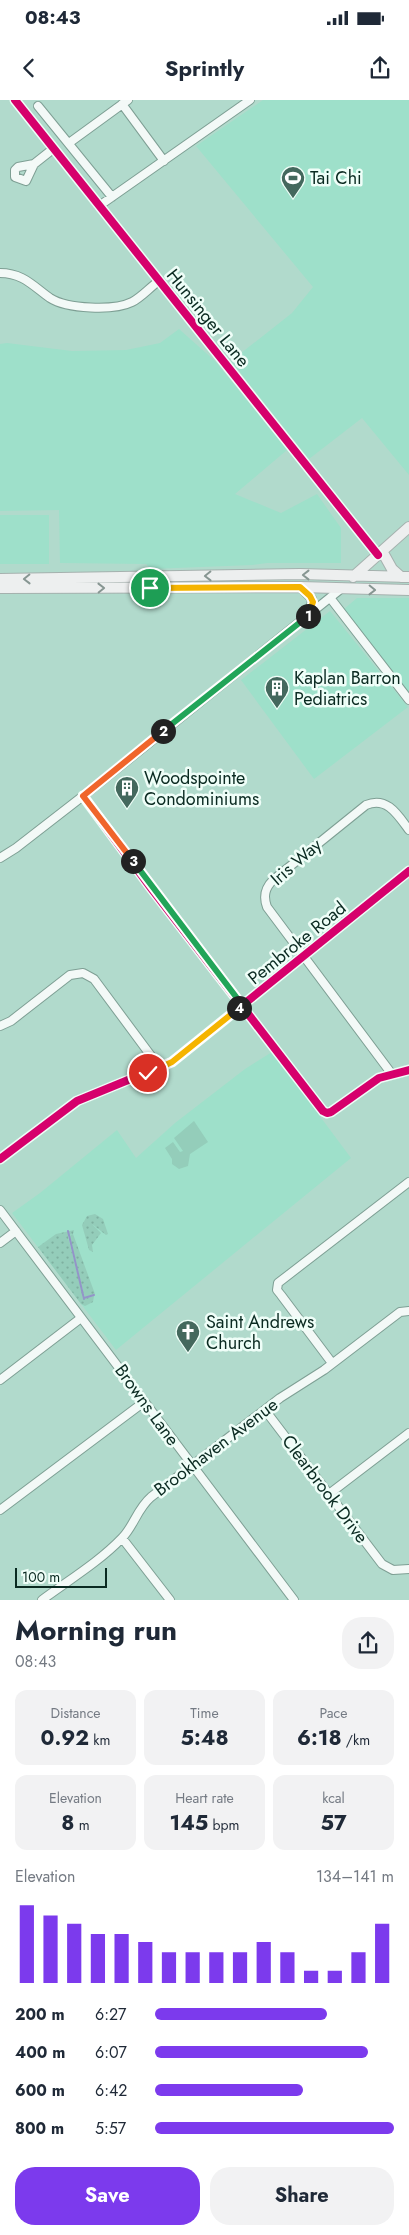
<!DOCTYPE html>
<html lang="en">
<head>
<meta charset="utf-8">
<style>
  body { margin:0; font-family:Jost,sans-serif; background:#f2f2f3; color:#1f2937; height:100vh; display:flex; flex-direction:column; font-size:19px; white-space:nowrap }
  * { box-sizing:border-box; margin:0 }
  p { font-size:16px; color:#747a83 }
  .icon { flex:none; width:28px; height:28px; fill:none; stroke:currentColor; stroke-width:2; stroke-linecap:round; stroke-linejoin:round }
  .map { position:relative; height:1500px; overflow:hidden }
  .drawer { display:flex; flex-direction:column; background:#fff; flex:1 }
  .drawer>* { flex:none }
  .scale { position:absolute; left:15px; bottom:12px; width:92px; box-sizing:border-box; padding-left:5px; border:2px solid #0a2a21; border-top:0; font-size:14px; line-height:18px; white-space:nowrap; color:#0a2a21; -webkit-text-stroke:4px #effef8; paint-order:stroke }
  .pin { position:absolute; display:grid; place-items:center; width:42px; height:42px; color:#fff; margin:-21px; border:2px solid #fff; border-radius:50%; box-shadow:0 1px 5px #0007 }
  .km { position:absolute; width:25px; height:25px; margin:-12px; border-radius:50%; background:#222; color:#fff; font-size:14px; line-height:25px; text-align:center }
  .round { display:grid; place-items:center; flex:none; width:52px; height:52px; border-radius:20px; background:#f2f2f3 }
  .headline { display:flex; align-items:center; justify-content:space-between; height:85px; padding:0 15px }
  h1 { font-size:28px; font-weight:700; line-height:38px }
  .figures { display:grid; grid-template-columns:repeat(3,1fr); gap:8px; height:85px; padding:5px 15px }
  .figures div { display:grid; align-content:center; border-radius:12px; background:#f2f2f3; text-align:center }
  .figures b { font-size:21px; font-weight:700 }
  .figures small { font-size:14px; font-weight:400 }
  .figures p { font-size:14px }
  .chart { height:140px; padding:10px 15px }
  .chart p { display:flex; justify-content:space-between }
  .chart svg { width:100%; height:90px; margin-top:5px; stroke:#7c3aed; stroke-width:6 }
  .action { display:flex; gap:10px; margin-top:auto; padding:10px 15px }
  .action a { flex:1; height:58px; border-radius:20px; background:#7c3aed; color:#fff; font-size:20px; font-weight:700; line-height:58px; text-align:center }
  .action a+a { background:#f2f2f3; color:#1f2937 }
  ul { padding:0 15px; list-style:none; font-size:16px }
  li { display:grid; grid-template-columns:80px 60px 1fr; align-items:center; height:38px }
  li i { height:12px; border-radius:6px; background:#7c3aed }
  .status { display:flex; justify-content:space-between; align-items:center; height:35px; padding:0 25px; background:#fff; direction:ltr }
  .status svg { height:14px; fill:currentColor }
  header { display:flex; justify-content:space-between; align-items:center; height:65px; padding:0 15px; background:#fff; font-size:22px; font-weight:700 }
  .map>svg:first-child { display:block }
  .built { fill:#9ee0ca }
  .grass { fill:url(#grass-dots) }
  .park { fill:#94cdba }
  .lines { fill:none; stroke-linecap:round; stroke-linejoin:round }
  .stream { stroke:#9395c8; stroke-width:2 }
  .minor-casing { stroke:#7e9f94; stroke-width:10 }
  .major-casing { stroke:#a5b1ae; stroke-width:12 }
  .minor { stroke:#f3f9f7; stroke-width:8 }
  .major { stroke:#edefef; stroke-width:10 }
  .cycleway-casing { stroke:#effef8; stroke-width:11 }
  .cycleway { stroke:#d6006c; stroke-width:8 }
  .oneway { stroke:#879692 }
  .split-1-casing { stroke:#fff; stroke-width:10 }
  .split-2-casing { stroke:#fff; stroke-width:10 }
  .split-3-casing { stroke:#fff; stroke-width:10 }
  .split-4-casing { stroke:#fff; stroke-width:10 }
  .split-5-casing { stroke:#fff; stroke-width:10 }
  .split-1 { stroke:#f5b400; stroke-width:6 }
  .split-2 { stroke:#22a559; stroke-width:6 }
  .split-3 { stroke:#f0652b; stroke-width:6 }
  .split-4 { stroke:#22a559; stroke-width:6 }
  .split-5 { stroke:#f5b400; stroke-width:6 }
  .labels { text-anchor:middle; stroke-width:5; stroke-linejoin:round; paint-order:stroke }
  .poi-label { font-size:18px; fill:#0a2a21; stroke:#effef8; text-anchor:start }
  .street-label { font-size:18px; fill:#0a2a21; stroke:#effef8 }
</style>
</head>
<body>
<div class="status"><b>08:43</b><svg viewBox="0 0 49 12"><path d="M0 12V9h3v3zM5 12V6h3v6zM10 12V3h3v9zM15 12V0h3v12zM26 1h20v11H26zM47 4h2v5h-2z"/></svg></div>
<header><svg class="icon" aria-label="back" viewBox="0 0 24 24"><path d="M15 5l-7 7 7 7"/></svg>Sprintly<svg class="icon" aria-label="share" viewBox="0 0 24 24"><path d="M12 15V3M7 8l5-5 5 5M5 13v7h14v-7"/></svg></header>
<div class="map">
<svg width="409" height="1500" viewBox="0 0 409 1500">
  <defs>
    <pattern id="grass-dots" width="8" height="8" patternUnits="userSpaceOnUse" patternTransform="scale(1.25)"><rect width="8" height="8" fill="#94cdba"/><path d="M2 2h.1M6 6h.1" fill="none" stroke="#7eb0a0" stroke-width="1.8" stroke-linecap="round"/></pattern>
  </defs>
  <rect width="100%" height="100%" fill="#b1dacc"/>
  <path class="built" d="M263 0H409V375L362 318 309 359 231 261 292 213 313 187 196 46Z
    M179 229 215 261 287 350 235 394 281 413 317 394 341 428V463H267L252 465 151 469 146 464 60 463 59 410 0 411V244L7 243 72 251 126 250 160 243Z
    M0 415H49V464H0Z
    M357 498H409V593L344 509Z
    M330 511 408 607 314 679 241 580Z
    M272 952 351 1058 116 1250 12 1113 40 1093 117 1030 136 1058 175 1023 245 969Z"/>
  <path class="grass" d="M95 1114 103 1119 108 1134 106 1135 92 1124 101 1133 92 1145 93 1152 89 1150 82 1125 87 1116Z
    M74 1130 73 1134 95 1194 85 1197 84 1195 69 1136 73 1134 69 1135 68 1131V1137L82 1191 83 1199 94 1196 93 1202 85 1206 81 1204 38 1147 56 1134Z"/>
  <path class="park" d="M194 1021 208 1042 190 1054 188 1066 179 1069 172 1064V1059L165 1048 173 1042 180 1052 183 1051 174 1038Z"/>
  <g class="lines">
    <path class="stream" d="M68 1131 84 1199
      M84 1198 94 1195"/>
    <g class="minor-casing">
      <path id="minor" d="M15 0 378 455
        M122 4 164 61
        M38 6 112 97
        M69 43 128 0
        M34 64 26 81 15 77V70L18 67 34 64 53 49
        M99 106 250 0
        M0 173C23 173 33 186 50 198 67 209 114 211 132 202 142 197 150 187 159 181
        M300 487 312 499 310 514
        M331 499 409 600
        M83 696 151 788 323 1011 327 1013 331 1012 379 978 409 970
        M0 758 16 748 83 696 342 488
        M0 926 11 921 70 875 83 873 94 879 160 968
        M391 973 267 807C263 796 265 788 273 780L366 705C387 696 398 715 409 730
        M0 1059 77 1001 172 962 409 771
        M0 1110 294 1500
        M0 1143 16 1131
        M332 1263 281 1195 277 1190 278 1183 409 1082
        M0 1280 81 1218
        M265 1310 382 1464 393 1470 409 1469
        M329 1394 409 1333
        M0 1410 144 1302
        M122 1438 170 1500
        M42 1500C69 1480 99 1462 122 1438 134 1426 137 1409 151 1397L280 1298 324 1270 400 1212 409 1211"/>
    </g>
    <g class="major-casing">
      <path id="major" d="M382 451 392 469 401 477
        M353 477 409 427
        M0 479 300 474 409 477
        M0 488 300 487 409 490"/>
    </g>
    <use href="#minor" class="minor"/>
    <use href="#major" class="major"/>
    <g class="cycleway-casing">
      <path id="cycleway" d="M15 0 378 455
        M83 696 151 788 323 1011 327 1013 331 1012 379 978 409 970
        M0 1059 77 1001 172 962 409 771"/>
    </g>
    <use href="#cycleway" class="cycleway"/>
  </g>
  <defs><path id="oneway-chevron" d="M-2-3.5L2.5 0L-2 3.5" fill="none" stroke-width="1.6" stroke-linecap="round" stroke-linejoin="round" transform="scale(1.25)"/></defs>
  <g class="oneway">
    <use href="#oneway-chevron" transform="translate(306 475) rotate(-180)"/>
    <use href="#oneway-chevron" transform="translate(208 476) rotate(179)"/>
    <use href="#oneway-chevron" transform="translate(27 479) rotate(179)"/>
    <use href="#oneway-chevron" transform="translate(101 488) rotate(-1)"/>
    <use href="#oneway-chevron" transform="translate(372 490) rotate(1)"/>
  </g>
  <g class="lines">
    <g class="split-1-casing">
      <path id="split-1" d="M150 488 300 487 310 496 313 502 308 516"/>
    </g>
    <g class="split-2-casing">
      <path id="split-2" d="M163 631 308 516"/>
    </g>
    <g class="split-3-casing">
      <path id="split-3" d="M133 761 83 696 163 631"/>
    </g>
    <g class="split-4-casing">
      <path id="split-4" d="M133 761 243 906 239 908"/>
    </g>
    <g class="split-5-casing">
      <path id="split-5" d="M148 973 172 962 239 908"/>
    </g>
    <use href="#split-1" class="split-1"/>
    <use href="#split-2" class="split-2"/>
    <use href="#split-3" class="split-3"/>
    <use href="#split-4" class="split-4"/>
    <use href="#split-5" class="split-5"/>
  </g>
  <defs>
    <g id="stadium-pin" transform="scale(1.25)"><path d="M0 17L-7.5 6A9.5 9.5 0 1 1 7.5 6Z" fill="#44685d" stroke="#effef8"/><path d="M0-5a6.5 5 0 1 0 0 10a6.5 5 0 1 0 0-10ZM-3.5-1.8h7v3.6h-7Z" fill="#fff"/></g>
    <g id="building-pin" transform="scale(1.25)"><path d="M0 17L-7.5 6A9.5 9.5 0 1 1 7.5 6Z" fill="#44685d" stroke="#effef8"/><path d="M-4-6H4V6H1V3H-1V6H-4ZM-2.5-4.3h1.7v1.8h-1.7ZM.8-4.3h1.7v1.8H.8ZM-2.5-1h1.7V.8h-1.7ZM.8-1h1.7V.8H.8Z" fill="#fff"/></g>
    <g id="church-pin" transform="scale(1.25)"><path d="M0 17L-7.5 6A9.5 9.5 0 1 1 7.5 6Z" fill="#44685d" stroke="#effef8"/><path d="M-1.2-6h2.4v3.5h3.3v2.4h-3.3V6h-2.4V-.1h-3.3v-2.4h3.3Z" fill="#fff"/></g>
  </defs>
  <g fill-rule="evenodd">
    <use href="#stadium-pin" x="293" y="78"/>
    <use href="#building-pin" x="277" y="588"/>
    <use href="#building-pin" x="127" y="688"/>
    <use href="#church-pin" x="188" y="1232"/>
  </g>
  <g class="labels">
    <g class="poi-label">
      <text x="310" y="84">Tai Chi</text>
      <text x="294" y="584">Kaplan Barron<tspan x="294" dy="21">Pediatrics</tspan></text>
      <text x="144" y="684">Woodspointe<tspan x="144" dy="21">Condominiums</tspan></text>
      <text x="206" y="1228">Saint Andrews<tspan x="206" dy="21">Church</tspan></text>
    </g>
    <g class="street-label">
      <text transform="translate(208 218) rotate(51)" y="6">Hunsinger Lane</text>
      <text transform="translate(296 762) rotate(-41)" y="6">Iris Way</text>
      <text transform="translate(297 843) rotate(-39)" y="6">Pembroke Road</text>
      <text transform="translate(147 1305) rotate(54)" y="6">Browns Lane</text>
      <text transform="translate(216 1347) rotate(-37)" y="6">Brookhaven Avenue</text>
      <text transform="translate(325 1389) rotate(53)" y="6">Clearbrook Drive</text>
    </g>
  </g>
</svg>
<div class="scale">100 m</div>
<div class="pin" style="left:150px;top:488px;background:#1e9e55"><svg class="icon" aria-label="arrive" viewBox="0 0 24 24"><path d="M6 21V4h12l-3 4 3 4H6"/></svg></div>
<div class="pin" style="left:148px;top:973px;background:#d93025"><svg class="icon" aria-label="check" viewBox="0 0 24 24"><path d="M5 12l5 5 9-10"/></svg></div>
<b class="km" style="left:308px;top:516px">1</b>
<b class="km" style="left:163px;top:631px">2</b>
<b class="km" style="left:133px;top:761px">3</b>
<b class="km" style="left:239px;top:908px">4</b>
</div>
<section class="drawer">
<div class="headline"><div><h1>Morning run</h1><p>08:43</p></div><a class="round"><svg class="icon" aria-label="share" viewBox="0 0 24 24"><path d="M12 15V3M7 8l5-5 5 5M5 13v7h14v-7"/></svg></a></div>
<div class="figures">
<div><p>Distance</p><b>0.92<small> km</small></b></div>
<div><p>Time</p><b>5:48</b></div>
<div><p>Pace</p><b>6:18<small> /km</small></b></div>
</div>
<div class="figures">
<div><p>Elevation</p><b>8<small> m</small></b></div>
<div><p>Heart rate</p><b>145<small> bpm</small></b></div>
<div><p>kcal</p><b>57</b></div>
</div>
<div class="chart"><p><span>Elevation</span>134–141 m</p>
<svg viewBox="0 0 160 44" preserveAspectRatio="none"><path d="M5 44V6M15 44V11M25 44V15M35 44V20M45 44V20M55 44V24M65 44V29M75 44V29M85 44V29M95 44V29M105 44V24M115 44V29M125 44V38M135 44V38M145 44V29M155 44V15"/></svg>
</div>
<ul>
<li><b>200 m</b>6:27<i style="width:72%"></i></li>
<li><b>400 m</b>6:07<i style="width:89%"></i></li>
<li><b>600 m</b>6:42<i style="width:62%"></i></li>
<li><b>800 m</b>5:57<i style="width:100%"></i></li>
</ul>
<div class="action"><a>Save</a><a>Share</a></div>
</section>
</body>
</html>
